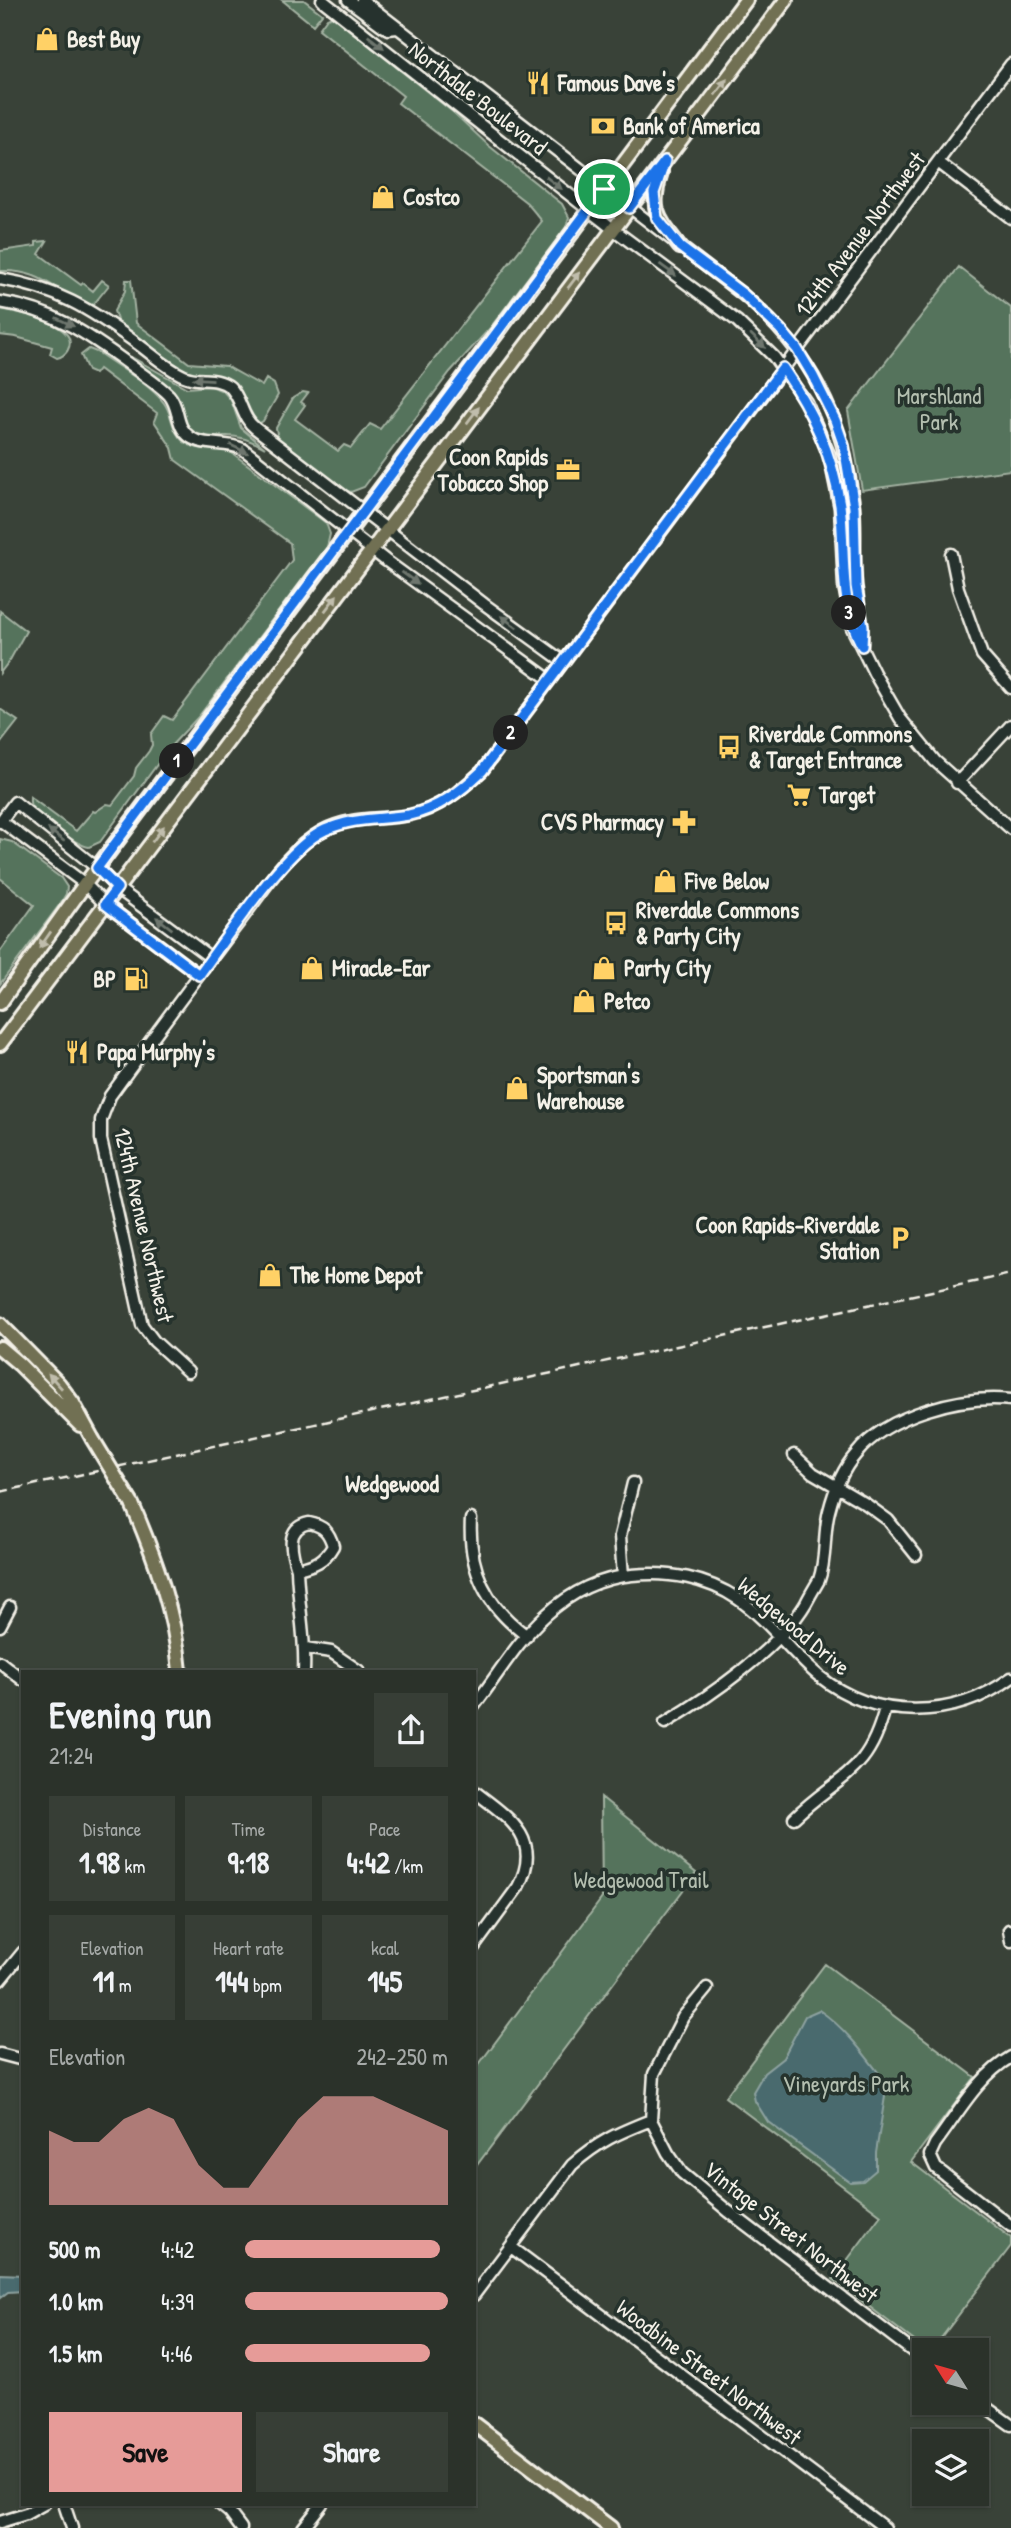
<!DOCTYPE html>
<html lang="en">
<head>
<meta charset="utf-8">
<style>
  body { margin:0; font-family:"Patrick Hand",sans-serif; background:#373e36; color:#f1f3f6; height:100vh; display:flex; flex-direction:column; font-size:26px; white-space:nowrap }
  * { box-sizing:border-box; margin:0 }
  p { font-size:23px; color:#a6aaa8 }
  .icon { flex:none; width:38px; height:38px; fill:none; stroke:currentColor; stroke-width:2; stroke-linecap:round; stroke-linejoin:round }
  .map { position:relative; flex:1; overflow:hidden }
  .side { position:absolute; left:21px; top:1670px; width:455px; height:836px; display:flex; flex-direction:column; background:#2b322a; border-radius:0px; box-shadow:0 2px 5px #0004,0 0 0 2px #474d47 }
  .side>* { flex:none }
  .needle { width:46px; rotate:307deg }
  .fabs { position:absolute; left:912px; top:2338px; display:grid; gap:14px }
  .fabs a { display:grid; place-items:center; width:77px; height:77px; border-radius:0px; background:#2b322a; box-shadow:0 2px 5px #0004,0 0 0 2px #474d47; font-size:35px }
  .pin { position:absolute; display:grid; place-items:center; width:60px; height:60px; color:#fff; margin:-30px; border:4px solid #fff; border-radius:50%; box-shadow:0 2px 7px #0007 }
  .km { position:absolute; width:35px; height:35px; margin:-18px; border-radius:50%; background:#222; color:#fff; font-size:19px; line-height:35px; text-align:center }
  .round { display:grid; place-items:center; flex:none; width:74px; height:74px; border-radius:0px; background:#373e36 }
  .head { display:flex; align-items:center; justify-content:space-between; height:119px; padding:0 28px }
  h1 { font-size:38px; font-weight:800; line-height:52px }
  .figures { display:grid; grid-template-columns:repeat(3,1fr); gap:10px; height:119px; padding:7px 28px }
  .figures div { display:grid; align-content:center; border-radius:0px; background:#373e36; text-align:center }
  .figures b { font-size:30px; font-weight:800 }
  .figures small { font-size:19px; font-weight:400 }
  .figures p { font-size:19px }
  .chart { height:196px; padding:14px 28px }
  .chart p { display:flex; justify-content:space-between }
  .chart svg { width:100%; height:126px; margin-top:7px; fill:#e69b98; opacity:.7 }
  .primary-button { display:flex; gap:14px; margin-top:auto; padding:14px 28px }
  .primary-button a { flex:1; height:80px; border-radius:0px; background:#e69b98; color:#111; font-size:28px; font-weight:800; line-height:80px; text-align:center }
  .primary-button a+a { background:#373e36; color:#f1f3f6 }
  ul { padding:0 28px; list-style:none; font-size:23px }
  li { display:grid; grid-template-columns:112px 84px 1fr; align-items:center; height:52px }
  li i { height:18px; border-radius:9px; background:#e69b98 }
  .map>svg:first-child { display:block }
  .green { fill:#54735c; stroke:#a4b2a2; stroke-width:2 }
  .water { fill:#486b6e; stroke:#8da19f; stroke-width:2 }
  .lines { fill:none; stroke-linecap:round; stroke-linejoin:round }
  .minor-casing { stroke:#f4f1e8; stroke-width:15 }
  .major-casing { stroke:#f4f1e8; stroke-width:18 }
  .minor { stroke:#26332d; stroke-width:10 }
  .major { stroke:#716f52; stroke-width:12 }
  .rail { stroke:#f4f1e8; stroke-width:2.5; stroke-dasharray:10 5; stroke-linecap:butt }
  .major-bridge-casing { stroke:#f4f1e8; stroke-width:18; stroke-linecap:butt }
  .major-bridge { stroke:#716f52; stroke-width:12 }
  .oneway { fill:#6e766e }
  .oneway2 { fill:#c0bdac }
  .route-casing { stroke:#fff; stroke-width:14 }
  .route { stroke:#1a73e8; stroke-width:9 }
  .labels { text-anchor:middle; stroke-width:7; stroke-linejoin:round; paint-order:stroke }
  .poi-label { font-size:23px; font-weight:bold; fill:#f4f1e8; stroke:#26332d; text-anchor:start }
  .street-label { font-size:23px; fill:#f4f1e8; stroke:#26332d }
  .park-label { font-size:23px; fill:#b4bfb0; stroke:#26332d }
  .neighbourhood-label { font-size:24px; font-weight:bold; fill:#f4f1e8; stroke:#26332d }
</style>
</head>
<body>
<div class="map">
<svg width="1011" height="2528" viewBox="0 0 1011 2528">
  <rect width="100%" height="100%" fill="#394238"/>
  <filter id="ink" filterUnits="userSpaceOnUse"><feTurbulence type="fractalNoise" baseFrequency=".0143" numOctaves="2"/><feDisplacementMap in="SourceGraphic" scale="14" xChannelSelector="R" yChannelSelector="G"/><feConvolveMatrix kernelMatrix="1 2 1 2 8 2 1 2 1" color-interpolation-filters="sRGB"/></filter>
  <g filter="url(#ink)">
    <path class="green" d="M282 0H304L322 14 313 25Z
      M332 16 454 113 488 145 562 204 569 217 566 227 490 328 450 372 364 487 351 492 344 490 278 440 276 428 293 398 303 392 308 393 301 402 305 405 295 419 338 451 344 445 351 448 370 424 380 429 542 221 527 203 398 103 403 96 319 29 327 18Z
      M47 241 39 254 81 285 83 283 93 291 102 280 109 285 93 305C56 296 46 269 0 271V251L36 246V242Z
      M959 267 1011 308V470L862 490 848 411Z
      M126 280H131L136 323 189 363 226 366 262 386 266 379 274 384 278 395 263 421 258 424 254 422 241 392 231 382 213 374 188 373 118 323 114 311 125 291Z
      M0 309C18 312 61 321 69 338 72 347 66 356 57 358L50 354 52 347 16 337 0 335Z
      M89 349 99 353C118 367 150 384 164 403 173 415 171 432 184 442 199 453 216 446 232 453L326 523 330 534 327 547 199 716 170 747 100 842 89 847C77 845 39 819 32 808 29 804 30 802 30 797L76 831 93 811 95 812 107 804 112 805 134 776 136 768 149 751 152 745 151 734 164 716 172 720 292 560 290 543 175 460 172 448 154 421 157 413 99 369 95 374 88 371 81 355Z
      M126 354 187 388 211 386 223 391 231 400 241 428 265 448C253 441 239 435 224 436 214 436 206 439 196 435 181 427 185 409 177 397 165 380 142 368 126 354Z
      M0 611 26 631 10 660 0 673Z
      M0 709 18 721 0 744Z
      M0 839 12 842 61 878 67 887 66 894 60 904 0 984V952L34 905 0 878Z
      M601 1797 696 1873 474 2169V2071L602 1898Z
      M825 1964 975 2077 911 2162 1011 2238V2246L932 2350H926L833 2279 881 2215 725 2097Z"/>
    <path class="water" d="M819 2010C847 2029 867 2058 887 2084L876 2153V2170L863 2181 850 2182 768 2122 755 2101 753 2092 764 2073 783 2058 805 2016Z
      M0 2274 23 2275V2291L8 2292 0 2298Z"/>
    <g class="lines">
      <g class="minor-casing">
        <path id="minor" d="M322 0 613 229 737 321 774 357 806 402 829 454 840 508 844 586 849 612 852 628 874 673 900 718 935 761 1011 829
          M348 0 383 26 388 29 397 28
          M362 0 742 294C811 351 844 418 854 507 856 528 854 550 855 571 856 596 863 620 862 645
          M938 162 1011 218
          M0 279C56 288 90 309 135 342 151 353 166 368 184 376 199 383 215 375 230 387 242 399 241 417 255 428L484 604 564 662
          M0 302C53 310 88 334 130 365 143 375 158 384 169 395 180 407 175 427 190 437 204 447 226 441 243 449L385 560 550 680
          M951 554 958 588 982 655 1011 688
          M957 783 1011 725
          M1 821 85 884 105 904 199 975
          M0 822 15 802 97 868 117 888 211 958
          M188 1372 154 1341 142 1325 101 1139V1120L110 1096C153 1037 196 978 240 921 264 890 287 850 322 831 353 815 379 821 410 815 439 809 461 790 482 771L1011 64
          M794 1455 813 1473 866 1504 888 1520 916 1555
          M471 1519C468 1570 486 1606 527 1636
          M309 1523C324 1526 329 1532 333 1546 324 1562 314 1565 297 1569 291 1551 285 1528 309 1523Z
          M297 1569C298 1604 306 1637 304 1671
          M623 1576 620 1536 633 1483
          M0 1626 10 1607
          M305 1648 331 1652 359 1671
          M0 1662 23 1680
          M474 1706C497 1676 518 1640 546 1615 570 1593 600 1578 632 1575 669 1571 707 1578 738 1599 769 1620 790 1652 819 1676 875 1721 954 1720 1011 1678
          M665 1723C710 1696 779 1649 806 1603 810 1595 815 1587 819 1580 827 1558 823 1533 829 1511 834 1491 842 1470 856 1454 888 1414 961 1395 1011 1400
          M474 1791C508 1817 544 1839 518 1887L474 1947
          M794 1818C838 1775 868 1776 885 1708
          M1009 1930 1011 1941
          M0 1980 23 1952
          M0 2054 23 2060
          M1011 2057C978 2076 957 2115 935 2144L930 2155 936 2168 1011 2226
          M651 2120 668 2153 682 2173 728 2211 924 2360
          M511 2247 885 2528
          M474 2295 572 2165C599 2141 618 2133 651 2120L654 2074 683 2017 707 1988
          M976 2400 1011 2425
          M64 2504 72 2528
          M219 2504 229 2512 241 2528
          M0 2522 26 2514 44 2504
          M303 2528 322 2504"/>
      </g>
      <g class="major-casing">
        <path id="major" d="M661 172C649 210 657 217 680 247
          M0 1003 85 884 746 0
          M0 1044 786 0
          M0 1324 59 1384 73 1403 92 1438
          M0 1348 19 1364 80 1425
          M132 1504C155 1557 175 1613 180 1671
          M474 2424 611 2528"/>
      </g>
      <use href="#minor" class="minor"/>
      <use href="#major" class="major"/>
      <path class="rail" d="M0 1492 1011 1274"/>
      <g class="major-bridge-casing">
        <path id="major-bridge" d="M92 1438 132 1504"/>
      </g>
      <use href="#major-bridge" class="major-bridge"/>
    </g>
    <defs><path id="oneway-solid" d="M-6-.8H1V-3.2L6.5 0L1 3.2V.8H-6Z" transform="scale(1.75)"/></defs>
    <g class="oneway">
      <use href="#oneway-solid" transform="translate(376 42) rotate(38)"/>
      <use href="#oneway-solid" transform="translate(554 183) rotate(38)"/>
      <use href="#oneway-solid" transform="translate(668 270) rotate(36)"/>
      <use href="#oneway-solid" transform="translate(65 322) rotate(26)"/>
      <use href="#oneway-solid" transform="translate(758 341) rotate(44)"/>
      <use href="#oneway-solid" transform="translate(203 379) rotate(-177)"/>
      <use href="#oneway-solid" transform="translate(239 449) rotate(26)"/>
      <use href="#oneway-solid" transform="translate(410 578) rotate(36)"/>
      <use href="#oneway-solid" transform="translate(509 622) rotate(-144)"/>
      <use href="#oneway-solid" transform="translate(56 835) rotate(-142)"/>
      <use href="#oneway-solid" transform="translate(164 923) rotate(-143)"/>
    </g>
    <g class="oneway2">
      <use href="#oneway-solid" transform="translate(721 87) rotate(-53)"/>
      <use href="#oneway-solid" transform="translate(574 280) rotate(-53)"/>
      <use href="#oneway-solid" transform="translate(473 415) rotate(-53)"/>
      <use href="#oneway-solid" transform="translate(331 603) rotate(-53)"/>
      <use href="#oneway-solid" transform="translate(158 834) rotate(-53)"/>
      <use href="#oneway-solid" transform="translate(45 940) rotate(125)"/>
      <use href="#oneway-solid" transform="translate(55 1381) rotate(-132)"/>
    </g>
  </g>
  <g class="lines" filter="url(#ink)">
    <g class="route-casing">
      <path id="route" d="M665 161 654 193 657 218 680 247 743 294 780 329 797 349 813 376 835 420 844 446 854 507 856 586 863 626 862 646C838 601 846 553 840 505 832 453 812 411 783 368L482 771C461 791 438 809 409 815 379 820 355 817 325 830 285 848 227 937 199 975L105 904 117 888 97 868 604 189 629 208Z"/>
    </g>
    <use href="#route" class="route"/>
  </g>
  <defs>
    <g id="shop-bare" transform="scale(1.89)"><path d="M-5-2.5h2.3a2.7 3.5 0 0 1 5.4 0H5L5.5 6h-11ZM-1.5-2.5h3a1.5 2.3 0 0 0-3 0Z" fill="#ffd166" stroke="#26332d" stroke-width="2.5" paint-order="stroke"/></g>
    <g id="restaurant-bare" transform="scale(1.89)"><path d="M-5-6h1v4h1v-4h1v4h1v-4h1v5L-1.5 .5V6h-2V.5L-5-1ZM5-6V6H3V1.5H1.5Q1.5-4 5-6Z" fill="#ffd166" stroke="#26332d" stroke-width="2.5" paint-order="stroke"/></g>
    <g id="bank-bare" transform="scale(1.89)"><path d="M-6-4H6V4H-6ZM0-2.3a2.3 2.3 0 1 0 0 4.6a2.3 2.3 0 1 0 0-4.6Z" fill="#ffd166" stroke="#26332d" stroke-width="2.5" paint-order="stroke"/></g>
    <g id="office-bare" transform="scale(1.89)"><path d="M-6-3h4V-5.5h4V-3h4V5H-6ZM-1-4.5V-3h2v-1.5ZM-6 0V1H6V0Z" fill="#ffd166" stroke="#26332d" stroke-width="2.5" paint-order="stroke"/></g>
    <g id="bus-bare" transform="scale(1.89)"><path d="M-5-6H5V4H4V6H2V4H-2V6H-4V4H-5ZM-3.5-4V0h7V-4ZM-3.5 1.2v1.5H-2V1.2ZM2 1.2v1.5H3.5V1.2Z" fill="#ffd166" stroke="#26332d" stroke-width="2.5" paint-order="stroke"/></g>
    <g id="supermarket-bare" transform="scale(1.89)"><path d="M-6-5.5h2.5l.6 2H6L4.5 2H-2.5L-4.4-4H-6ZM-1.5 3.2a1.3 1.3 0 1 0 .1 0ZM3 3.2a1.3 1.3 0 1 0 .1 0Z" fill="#ffd166" stroke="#26332d" stroke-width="2.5" paint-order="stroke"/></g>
    <g id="pharmacy-bare" transform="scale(1.89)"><path d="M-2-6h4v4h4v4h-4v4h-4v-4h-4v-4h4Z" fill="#ffd166" stroke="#26332d" stroke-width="2.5" paint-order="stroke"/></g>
    <g id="fuel-bare" transform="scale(1.89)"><path d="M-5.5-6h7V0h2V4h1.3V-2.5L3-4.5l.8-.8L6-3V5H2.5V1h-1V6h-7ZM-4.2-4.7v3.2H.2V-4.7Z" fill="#ffd166" stroke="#26332d" stroke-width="2.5" paint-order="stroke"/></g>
    <g id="parking-bare" transform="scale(1.89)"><path d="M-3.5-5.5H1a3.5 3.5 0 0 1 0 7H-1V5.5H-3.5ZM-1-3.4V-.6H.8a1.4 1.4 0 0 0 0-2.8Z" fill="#ffd166" stroke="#26332d" stroke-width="2.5" paint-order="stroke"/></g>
  </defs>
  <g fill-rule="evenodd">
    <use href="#shop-bare" x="47" y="39"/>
    <use href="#restaurant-bare" x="538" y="83"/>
    <use href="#bank-bare" x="603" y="126"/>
    <use href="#shop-bare" x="383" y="197"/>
    <use href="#office-bare" x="568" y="470"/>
    <use href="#bus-bare" x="729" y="747"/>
    <use href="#supermarket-bare" x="799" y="795"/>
    <use href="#pharmacy-bare" x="684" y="822"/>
    <use href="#shop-bare" x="665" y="881"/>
    <use href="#bus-bare" x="616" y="923"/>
    <use href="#shop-bare" x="312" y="968"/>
    <use href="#shop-bare" x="604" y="968"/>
    <use href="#fuel-bare" x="136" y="979"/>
    <use href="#shop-bare" x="584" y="1001"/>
    <use href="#restaurant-bare" x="77" y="1052"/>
    <use href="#shop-bare" x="517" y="1088"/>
    <use href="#parking-bare" x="900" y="1238"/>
    <use href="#shop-bare" x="270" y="1275"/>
  </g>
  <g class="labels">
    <g class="poi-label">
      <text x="67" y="47">Best Buy</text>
      <text x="558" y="91">Famous Dave's</text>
      <text x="623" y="134">Bank of America</text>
      <text x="403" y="205">Costco</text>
      <text x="548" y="465" text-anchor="end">Coon Rapids<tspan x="548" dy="26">Tobacco Shop</tspan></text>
      <text x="749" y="742">Riverdale Commons<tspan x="749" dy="26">&amp; Target Entrance</tspan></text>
      <text x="819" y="803">Target</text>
      <text x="664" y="830" text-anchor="end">CVS Pharmacy</text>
      <text x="685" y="889">Five Below</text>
      <text x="636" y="918">Riverdale Commons<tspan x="636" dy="26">&amp; Party City</tspan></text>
      <text x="332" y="976">Miracle-Ear</text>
      <text x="624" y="976">Party City</text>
      <text x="116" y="987" text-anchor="end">BP</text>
      <text x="604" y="1009">Petco</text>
      <text x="97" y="1060">Papa Murphy's</text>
      <text x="537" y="1083">Sportsman's<tspan x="537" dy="26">Warehouse</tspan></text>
      <text x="880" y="1233" text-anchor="end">Coon Rapids-Riverdale<tspan x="880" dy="26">Station</tspan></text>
      <text x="290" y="1283">The Home Depot</text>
    </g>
    <g class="street-label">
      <text transform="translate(478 98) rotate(38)" y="8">Northdale Boulevard</text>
      <text transform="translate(860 234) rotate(-53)" y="8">124th Avenue Northwest</text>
      <text transform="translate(144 1225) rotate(77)" y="8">124th Avenue Northwest</text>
      <text transform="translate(794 1626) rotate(40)" y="8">Wedgewood Drive</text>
      <text transform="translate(791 2232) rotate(38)" y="8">Vintage Street Northwest</text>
      <text transform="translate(709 2372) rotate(37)" y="8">Woodbine Street Northwest</text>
    </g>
    <g class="park-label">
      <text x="939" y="404">Marshland<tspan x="939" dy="26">Park</tspan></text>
      <text x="641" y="1888">Wedgewood Trail</text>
      <text x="846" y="2092">Vineyards Park</text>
    </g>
    <g class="neighbourhood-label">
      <text x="392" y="1492">Wedgewood</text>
    </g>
  </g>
</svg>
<div class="fabs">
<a><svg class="needle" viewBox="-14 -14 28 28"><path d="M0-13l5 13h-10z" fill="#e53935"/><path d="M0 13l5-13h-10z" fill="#a6aaa8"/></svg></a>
<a><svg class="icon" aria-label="layers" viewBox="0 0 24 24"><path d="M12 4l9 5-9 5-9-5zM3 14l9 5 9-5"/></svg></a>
</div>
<div class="pin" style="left:604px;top:189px;background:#1e9e55"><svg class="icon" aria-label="arrive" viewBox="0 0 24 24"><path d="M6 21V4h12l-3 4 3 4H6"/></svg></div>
<b class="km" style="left:177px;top:761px">1</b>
<b class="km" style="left:511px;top:733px">2</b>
<b class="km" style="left:849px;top:613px">3</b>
<section class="side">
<div class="head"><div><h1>Evening run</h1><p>21:24</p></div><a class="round"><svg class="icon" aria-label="share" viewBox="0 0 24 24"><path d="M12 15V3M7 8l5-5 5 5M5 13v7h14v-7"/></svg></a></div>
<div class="figures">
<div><p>Distance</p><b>1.98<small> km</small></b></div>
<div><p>Time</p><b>9:18</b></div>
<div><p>Pace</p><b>4:42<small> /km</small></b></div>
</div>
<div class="figures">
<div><p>Elevation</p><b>11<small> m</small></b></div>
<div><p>Heart rate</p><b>144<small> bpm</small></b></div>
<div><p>kcal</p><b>145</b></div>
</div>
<div class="chart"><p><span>Elevation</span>242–250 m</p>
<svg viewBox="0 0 160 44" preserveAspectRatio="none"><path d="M0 44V18L10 22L20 22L30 14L40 10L50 14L60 30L70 38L80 38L90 26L100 14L110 6L120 6L130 6L140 10L150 14L160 18V44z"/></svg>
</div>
<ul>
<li><b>500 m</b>4:42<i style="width:96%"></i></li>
<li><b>1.0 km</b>4:39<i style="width:100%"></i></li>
<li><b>1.5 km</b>4:46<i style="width:91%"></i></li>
</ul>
<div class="primary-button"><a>Save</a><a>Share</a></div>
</section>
</div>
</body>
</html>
